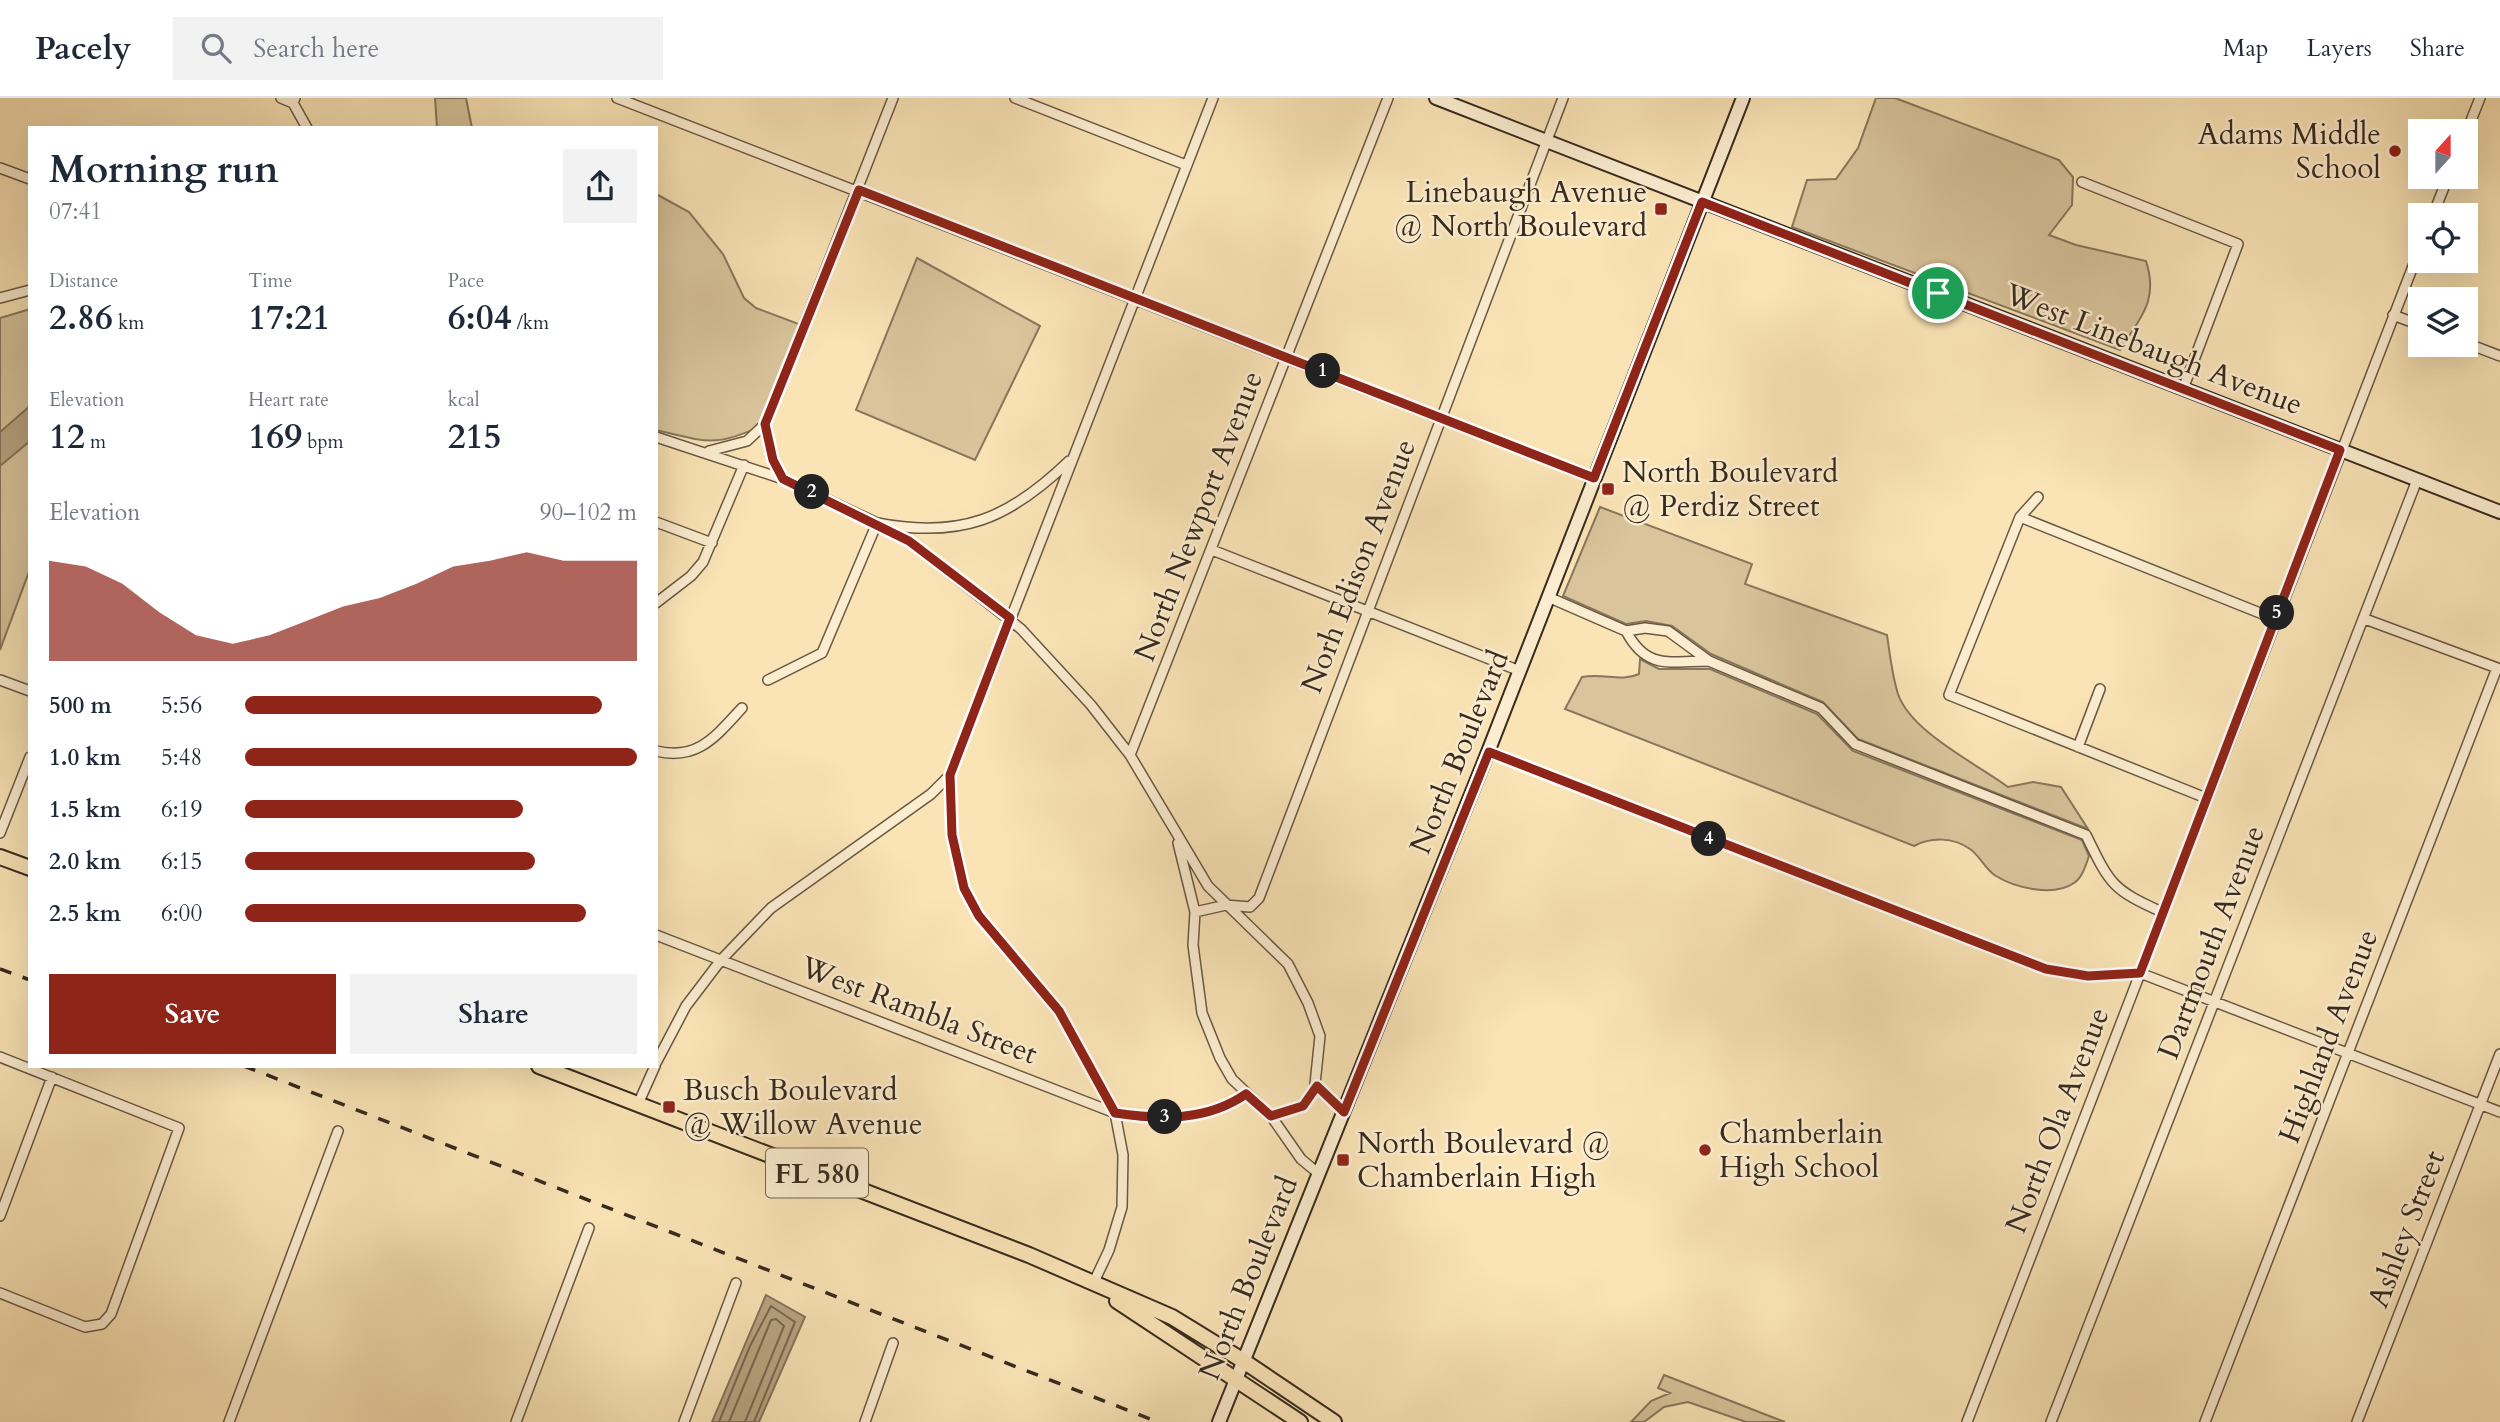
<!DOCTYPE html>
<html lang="en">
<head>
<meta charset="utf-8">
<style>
  body { margin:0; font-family:Cardo,serif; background:#f2f2f3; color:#1f2937; height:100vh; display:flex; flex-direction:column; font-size:26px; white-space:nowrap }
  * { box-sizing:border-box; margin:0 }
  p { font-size:23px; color:#747a83 }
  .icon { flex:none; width:38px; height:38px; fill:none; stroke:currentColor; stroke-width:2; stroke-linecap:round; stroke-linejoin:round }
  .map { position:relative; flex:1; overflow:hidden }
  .side { position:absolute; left:28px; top:28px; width:630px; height:942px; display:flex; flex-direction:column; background:#fff; border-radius:0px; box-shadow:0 7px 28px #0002 }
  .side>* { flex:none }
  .needle { width:46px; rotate:21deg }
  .fabs { position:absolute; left:2408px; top:21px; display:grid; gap:14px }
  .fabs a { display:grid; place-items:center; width:70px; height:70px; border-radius:0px; background:#fff; box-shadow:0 7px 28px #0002; font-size:35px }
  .pin { position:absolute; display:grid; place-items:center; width:60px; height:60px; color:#fff; margin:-30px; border:4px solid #fff; border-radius:50%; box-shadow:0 2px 7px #0007 }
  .km { position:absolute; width:35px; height:35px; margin:-18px; border-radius:50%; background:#222; color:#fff; font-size:19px; line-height:35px; text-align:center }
  .round { display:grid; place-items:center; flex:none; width:74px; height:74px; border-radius:0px; background:#f2f2f3 }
  .headline { display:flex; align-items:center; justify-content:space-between; height:119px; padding:0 21px }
  h1 { font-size:38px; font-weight:700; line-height:52px }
  .metrics { display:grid; grid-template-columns:repeat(3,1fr); gap:10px; height:119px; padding:7px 21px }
  .metrics div { display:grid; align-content:center }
  .metrics b { font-size:35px; font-weight:700 }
  .metrics small { font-size:19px; font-weight:400 }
  .metrics p { font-size:19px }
  .chart { height:196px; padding:14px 21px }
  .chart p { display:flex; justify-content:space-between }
  .chart svg { width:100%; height:126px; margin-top:7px; fill:#8f2418; opacity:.7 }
  .primary-button { display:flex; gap:14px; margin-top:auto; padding:14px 21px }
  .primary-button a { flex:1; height:80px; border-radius:0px; background:#8f2418; color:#fff; font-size:28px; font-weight:700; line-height:80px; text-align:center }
  .primary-button a+a { background:#f2f2f3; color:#1f2937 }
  ul { padding:0 21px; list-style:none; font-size:23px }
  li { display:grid; grid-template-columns:112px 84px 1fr; align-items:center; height:52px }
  li i { height:18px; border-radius:9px; background:#8f2418 }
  header { display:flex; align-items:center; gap:42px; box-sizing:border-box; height:98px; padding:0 35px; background:#fff; border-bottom:2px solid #e0e1e3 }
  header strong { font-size:33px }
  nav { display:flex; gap:38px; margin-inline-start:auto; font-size:24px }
  .search { width:490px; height:63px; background:#f2f2f3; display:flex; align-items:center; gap:18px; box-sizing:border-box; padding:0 24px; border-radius:0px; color:#747a83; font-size:26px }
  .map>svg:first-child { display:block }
  .green { fill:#d9c49c; stroke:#88775d; stroke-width:2 }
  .water { fill:#b8a582; stroke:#84745a; stroke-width:2 }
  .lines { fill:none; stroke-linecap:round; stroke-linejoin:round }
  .shore { stroke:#786850; stroke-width:2 }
  .street-casing { stroke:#685844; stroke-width:12 }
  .secondary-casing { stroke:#372a1e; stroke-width:16 }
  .primary-casing { stroke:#372a1e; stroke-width:18 }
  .street { stroke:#fcedd0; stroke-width:9 }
  .secondary { stroke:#fcedd0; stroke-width:12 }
  .primary { stroke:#fae4b6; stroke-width:14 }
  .rail { stroke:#372a1e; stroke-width:3.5; stroke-dasharray:12 12; stroke-linecap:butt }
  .route-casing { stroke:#fff; stroke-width:14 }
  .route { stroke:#8f2418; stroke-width:9 }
  .poi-dot { fill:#8f2418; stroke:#fcedd0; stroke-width:2.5 }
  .labels { text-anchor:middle; stroke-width:5; stroke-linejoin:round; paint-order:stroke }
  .shield { fill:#fcedd0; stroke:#726453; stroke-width:2 }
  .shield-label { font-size:28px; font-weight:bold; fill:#372a1e }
  .poi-label { font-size:30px; fill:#372a1e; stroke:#fcedd0; text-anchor:start }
  .street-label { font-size:30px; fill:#372a1e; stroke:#fcedd0 }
</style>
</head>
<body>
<header>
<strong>Pacely</strong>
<div class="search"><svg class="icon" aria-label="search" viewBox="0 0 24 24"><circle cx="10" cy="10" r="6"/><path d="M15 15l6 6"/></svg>Search here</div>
<nav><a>Map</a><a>Layers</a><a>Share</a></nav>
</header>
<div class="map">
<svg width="2500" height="1324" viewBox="0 0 2500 1324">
  <rect width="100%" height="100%" fill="#fae4b6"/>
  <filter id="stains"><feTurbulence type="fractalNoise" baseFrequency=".00286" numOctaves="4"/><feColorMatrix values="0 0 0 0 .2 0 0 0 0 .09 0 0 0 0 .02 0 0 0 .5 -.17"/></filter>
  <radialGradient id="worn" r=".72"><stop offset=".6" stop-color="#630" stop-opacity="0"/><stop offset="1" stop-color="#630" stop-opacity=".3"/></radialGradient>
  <path class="green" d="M435 0H466L472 30H437Z
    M1876 0H1895L2059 62 2073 79 2072 107 2049 137 2076 147 2146 163C2159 203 2140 220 2120 252L1792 129 1807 82 1836 81 1858 50Z
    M656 96 689 114 723 156 744 200 756 210 804 228 765 326C716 350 707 344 656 332Z
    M917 160 1040 228 975 362 856 312Z
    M30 211V471L0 552V220Z
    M1600 409 1752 466 1745 486 1887 537C1890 557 1892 577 1898 596 1911 634 1977 666 2008 689L2033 684 2061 689 2088 731 1858 641 1823 604 1711 556 1672 528 1646 523 1626 526 1563 498Z
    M1640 561 1659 571H1710L1817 616 1853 653 2082 742 2089 758C2086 767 2082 780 2074 785 2054 799 2015 790 1996 778 1986 772 1980 758 1970 751 1953 739 1931 739 1914 748L1565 611 1582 579C1604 575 1622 584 1639 576Z
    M1664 1277 1785 1324H1746L1688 1304 1664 1309 1644 1324H1631L1651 1303 1670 1295 1658 1290Z"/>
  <path class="water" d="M30 308V343L0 368V334Z
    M766 1197 805 1219 759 1324H712Z"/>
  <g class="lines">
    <path class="shore" d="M719 1324 750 1248 771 1208 795 1224 754 1324
      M729 1324 771 1222 776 1221 784 1228 745 1324"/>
    <g class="street-casing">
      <path id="street" d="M281 0 293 5
        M295 0 293 5 307 30
        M617 0 1594 380
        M1015 0 1186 67
        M2466 35 2480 0
        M0 70 30 81
        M2082 84 2238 146 2183 291
        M2433 117 2448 79
        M0 200 30 192
        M2393 217 2420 227
        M2466 245 2500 258
        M765 326 773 362 783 381
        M656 339 783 381 877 425 909 443 1021 531 1091 607 1130 657 1208 788 1288 866 1308 905 1320 938 1315 986 1344 1014
        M709 353 747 343 765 326 893 0
        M2020 419 2038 399
        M656 424 712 445
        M1212 452 1520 573
        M1548 499 1626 533 1645 530 1668 533 1709 563 1821 610 1855 646 2086 737C2110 786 2111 791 2162 814
        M656 505 691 478 703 464 744 367
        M2365 521 2500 571
        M1626 533C1647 573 1671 563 1709 563
        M0 582 30 593
        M768 582 822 555 877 425C961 441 1009 421 1069 363
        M2078 649 2100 591
        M656 653C698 663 716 638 742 610
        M1488 654 2046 871 2088 878 2140 875 2500 1014
        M1130 657 1388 0
        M950 677 952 737 964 790 979 818 1059 913 1115 1015 1123 1057 1122 1109 1109 1152 1093 1186
        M2206 700 1949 597 2020 419 2275 521
        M0 735 30 659
        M1178 745 1195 814 1193 847 1202 915 1220 960 1232 981 1271 1018 1301 1061 1319 1076
        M1195 814 1226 807 1250 809 1259 800 1563 0
        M656 837 1115 1015C1160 1023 1207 1023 1246 996
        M0 959 179 1030 111 1216 102 1226 85 1229 0 1195
        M656 965 686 908 721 862 771 810 931 696 950 677 1213 0
        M638 1006 655 968
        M1271 1018 1303 1008 1317 988
        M0 1118 52 979
        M229 1324 338 1033
        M516 1324 589 1130
        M684 1324 736 1185
        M865 1324 893 1245
        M1967 1324 2420 150
        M2051 1324 2417 382
        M2205 1324 2497 570
        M2357 1324 2500 956"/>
    </g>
    <g class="secondary-casing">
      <path id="secondary" d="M1436 0 2500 414
        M1219 1324 1488 654 1743 0"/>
    </g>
    <g class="primary-casing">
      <path id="primary" d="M0 759 30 770
        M539 968 1029 1157 1172 1219 1242 1262 1334 1324
        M1117 1203 1300 1324"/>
    </g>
    <use href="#street" class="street"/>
    <use href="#secondary" class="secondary"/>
    <use href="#primary" class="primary"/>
    <path class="rail" d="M0 871 30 882
      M244 968 1158 1324"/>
  </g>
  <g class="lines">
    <g class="route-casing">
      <path id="route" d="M859 92 1594 380 1702 104 2340 352 2140 875 2088 878 2046 871 1489 654 1344 1014 1317 988 1303 1008 1271 1018 1246 996C1207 1023 1161 1022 1115 1015L1059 913 979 818 964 790 952 737 950 677 1010 520 909 443 783 381 773 362 765 326Z"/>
    </g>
    <use href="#route" class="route"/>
  </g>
  <g class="poi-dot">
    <circle cx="2395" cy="53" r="7"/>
    <rect x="1654" y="104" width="14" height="14" rx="3.5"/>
    <rect x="1601" y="384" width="14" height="14" rx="3.5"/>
    <rect x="662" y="1002" width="14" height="14" rx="3.5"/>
    <circle cx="1705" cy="1052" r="7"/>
    <rect x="1336" y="1055" width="14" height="14" rx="3.5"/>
  </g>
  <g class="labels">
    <rect class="shield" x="766" y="1050.5" width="102" height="49" rx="5"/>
    <g class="shield-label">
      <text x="817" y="1085">FL 580</text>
    </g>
    <g class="poi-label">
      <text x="2381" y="46" text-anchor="end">Adams Middle<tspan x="2381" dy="34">School</tspan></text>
      <text x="1647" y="104" text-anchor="end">Linebaugh Avenue<tspan x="1647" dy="34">@ North Boulevard</tspan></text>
      <text x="1622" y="384">North Boulevard<tspan x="1622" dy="34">@ Perdiz Street</tspan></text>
      <text x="683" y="1002">Busch Boulevard<tspan x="683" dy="34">@ Willow Avenue</tspan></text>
      <text x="1719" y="1045">Chamberlain<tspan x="1719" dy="34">High School</tspan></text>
      <text x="1357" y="1055">North Boulevard @<tspan x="1357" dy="34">Chamberlain High</tspan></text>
    </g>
    <g class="street-label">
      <text transform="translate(2154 251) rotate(21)" y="10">West Linebaugh Avenue</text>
      <text transform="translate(1198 418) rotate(-69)" y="10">North Newport Avenue</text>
      <text transform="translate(1358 468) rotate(-69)" y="10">Norh Edison Avenue</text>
      <text transform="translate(1459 654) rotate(-68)" y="10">North Boulevard</text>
      <text transform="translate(2211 844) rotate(-69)" y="10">Dartmouth Avenue</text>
      <text transform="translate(919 912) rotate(21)" y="10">West Rambla Street</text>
      <text transform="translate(2328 938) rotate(-69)" y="10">Highland Avenue</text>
      <text transform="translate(2057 1022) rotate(-69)" y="10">North Ola Avenue</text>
      <text transform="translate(2406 1131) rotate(-69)" y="10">Ashley Street</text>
      <text transform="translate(1248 1180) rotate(-68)" y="10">North Boulevard</text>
    </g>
  </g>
  <rect width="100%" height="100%" filter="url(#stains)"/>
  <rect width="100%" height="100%" fill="url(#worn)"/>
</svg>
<div class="fabs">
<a><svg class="needle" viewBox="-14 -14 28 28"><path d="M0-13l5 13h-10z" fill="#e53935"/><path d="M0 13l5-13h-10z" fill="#747a83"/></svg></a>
<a><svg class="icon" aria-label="locate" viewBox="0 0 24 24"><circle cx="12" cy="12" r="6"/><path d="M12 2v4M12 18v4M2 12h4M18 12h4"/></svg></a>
<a><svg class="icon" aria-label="layers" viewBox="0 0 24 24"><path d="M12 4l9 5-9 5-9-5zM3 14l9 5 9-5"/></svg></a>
</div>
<div class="pin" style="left:1938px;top:195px;background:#1e9e55"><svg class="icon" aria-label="arrive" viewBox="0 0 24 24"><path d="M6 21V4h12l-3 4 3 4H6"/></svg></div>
<b class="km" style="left:1323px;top:273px">1</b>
<b class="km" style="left:812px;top:394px">2</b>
<b class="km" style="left:1165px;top:1019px">3</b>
<b class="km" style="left:1709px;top:741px">4</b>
<b class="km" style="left:2277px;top:515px">5</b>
<section class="side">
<div class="headline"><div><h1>Morning run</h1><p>07:41</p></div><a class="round"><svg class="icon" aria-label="share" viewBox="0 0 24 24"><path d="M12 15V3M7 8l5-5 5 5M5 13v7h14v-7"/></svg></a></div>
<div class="metrics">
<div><p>Distance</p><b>2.86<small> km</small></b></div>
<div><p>Time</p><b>17:21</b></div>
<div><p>Pace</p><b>6:04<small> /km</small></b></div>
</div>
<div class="metrics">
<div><p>Elevation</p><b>12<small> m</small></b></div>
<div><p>Heart rate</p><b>169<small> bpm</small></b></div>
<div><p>kcal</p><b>215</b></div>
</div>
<div class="chart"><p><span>Elevation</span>90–102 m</p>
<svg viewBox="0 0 160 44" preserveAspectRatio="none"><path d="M0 44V9L10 11L20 17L30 27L40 35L50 38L60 35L70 30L80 25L90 22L100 17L110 11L120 9L130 6L140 9L150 9L160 9V44z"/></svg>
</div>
<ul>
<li><b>500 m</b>5:56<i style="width:91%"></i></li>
<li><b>1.0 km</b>5:48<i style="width:100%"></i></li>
<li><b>1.5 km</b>6:19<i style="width:71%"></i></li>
<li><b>2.0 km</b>6:15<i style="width:74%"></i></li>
<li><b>2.5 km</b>6:00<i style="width:87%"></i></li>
</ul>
<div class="primary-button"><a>Save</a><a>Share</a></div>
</section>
</div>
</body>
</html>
